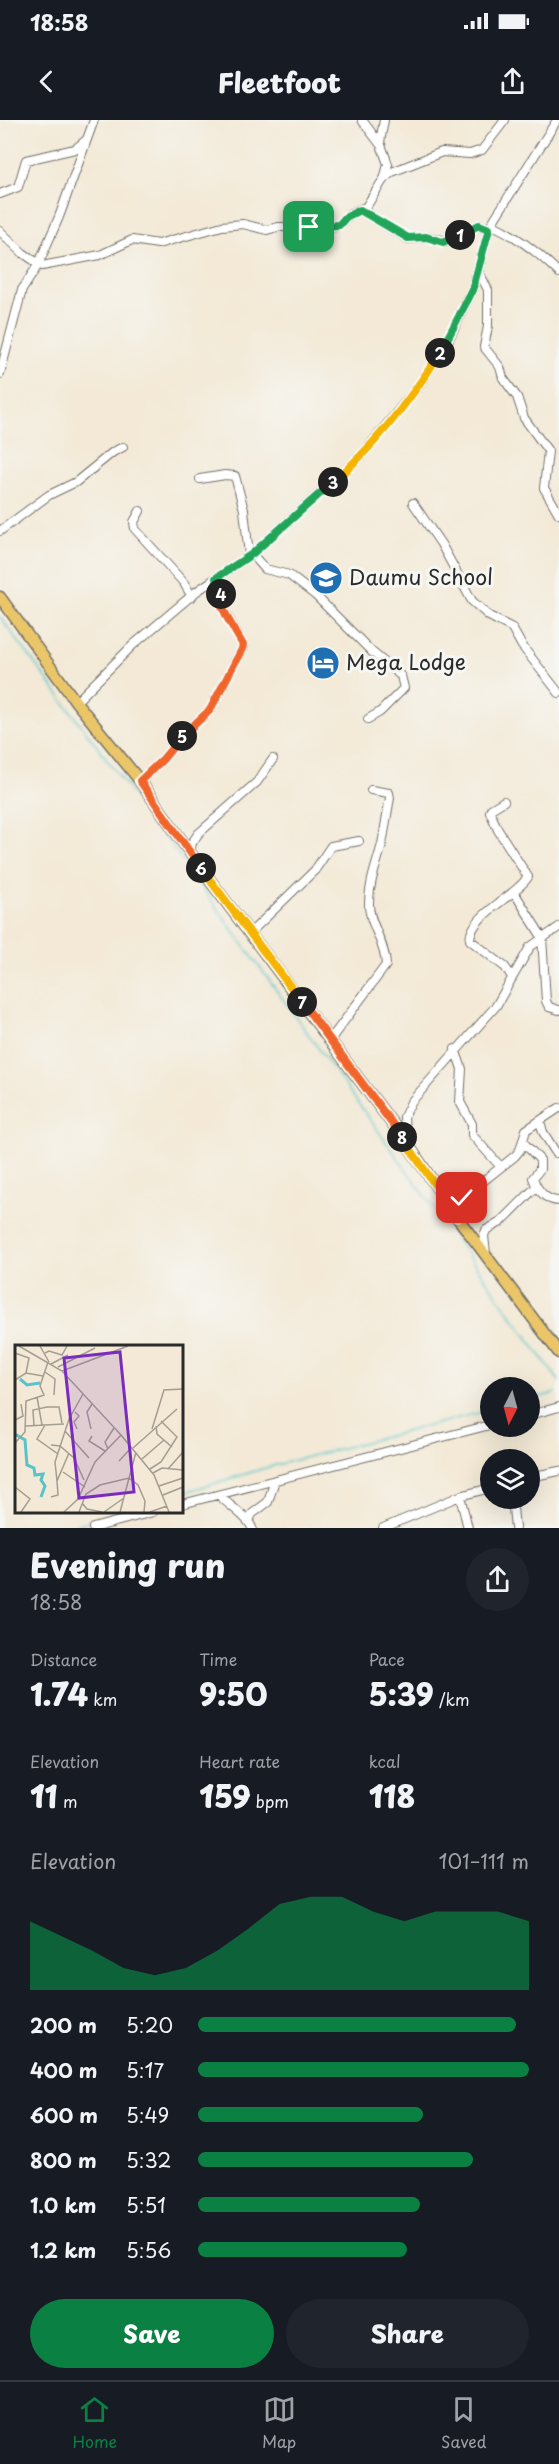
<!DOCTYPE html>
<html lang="en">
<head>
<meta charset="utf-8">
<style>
  body { margin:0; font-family:"Playpen Sans",sans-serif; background:#20242c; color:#f1f3f6; height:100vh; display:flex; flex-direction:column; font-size:22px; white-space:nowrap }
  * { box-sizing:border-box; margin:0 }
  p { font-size:20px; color:#9ea1a6 }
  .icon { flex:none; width:33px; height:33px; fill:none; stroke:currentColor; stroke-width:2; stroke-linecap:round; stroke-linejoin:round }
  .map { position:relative; height:1408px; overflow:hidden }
  .sheet { display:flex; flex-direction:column; background:#171b24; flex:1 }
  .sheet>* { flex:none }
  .needle { width:39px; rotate:186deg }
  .fabs { position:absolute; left:480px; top:1257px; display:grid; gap:12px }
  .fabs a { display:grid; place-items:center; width:60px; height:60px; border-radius:50%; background:#171b24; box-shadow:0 6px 24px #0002; font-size:30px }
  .pin { position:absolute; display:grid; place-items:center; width:51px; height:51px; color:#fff; margin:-26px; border-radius:12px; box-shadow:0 3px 9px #0006 }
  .km { position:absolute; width:30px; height:30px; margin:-15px; border-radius:50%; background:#222; color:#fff; font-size:16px; line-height:30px; text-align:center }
  .round { display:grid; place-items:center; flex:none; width:63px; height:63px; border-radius:32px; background:#20242c }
  .overview { display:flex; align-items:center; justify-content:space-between; height:102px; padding:0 30px }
  h1 { font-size:33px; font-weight:800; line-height:45px }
  .metrics { display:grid; grid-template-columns:repeat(3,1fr); gap:9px; height:102px; padding:6px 30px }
  .metrics div { display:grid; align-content:center }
  .metrics b { font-size:30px; font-weight:800 }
  .metrics small { font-size:16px; font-weight:400 }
  .metrics p { font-size:16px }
  .chart { height:168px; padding:12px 30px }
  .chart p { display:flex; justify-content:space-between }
  .chart svg { width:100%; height:108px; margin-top:6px; fill:#0b8043; opacity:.7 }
  .cta { display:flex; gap:12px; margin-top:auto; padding:12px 30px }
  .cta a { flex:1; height:69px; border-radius:36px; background:#0b8043; color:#fff; font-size:24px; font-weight:800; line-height:69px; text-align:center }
  .cta a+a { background:#20242c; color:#f1f3f6 }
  ul { padding:0 30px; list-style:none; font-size:20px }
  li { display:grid; grid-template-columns:96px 72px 1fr; align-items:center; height:45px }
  li i { height:15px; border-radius:8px; background:#0b8043 }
  .status { display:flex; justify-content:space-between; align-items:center; height:42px; padding:0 30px; background:#171b24; direction:ltr }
  .status svg { height:16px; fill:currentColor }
  header { display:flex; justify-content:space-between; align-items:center; height:78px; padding:0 30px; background:#171b24; font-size:27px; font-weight:800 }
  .menu { display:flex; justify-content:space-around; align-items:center; height:84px; border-top:2px solid #363941; background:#171b24; font-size:16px; color:#9ea1a6 }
  .menu a { display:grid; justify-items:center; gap:3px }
  .menu .selected { color:#0b8043 }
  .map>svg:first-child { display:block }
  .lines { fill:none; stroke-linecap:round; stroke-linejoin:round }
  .stream { stroke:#56c4ca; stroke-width:1.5 }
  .minor-casing { stroke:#716e67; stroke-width:10 }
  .major-casing { stroke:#716e67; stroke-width:13 }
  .minor { stroke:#fff; stroke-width:8 }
  .major { stroke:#eac669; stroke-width:10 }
  .split-1-casing { stroke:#fff; stroke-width:12 }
  .split-2-casing { stroke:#fff; stroke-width:12 }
  .split-3-casing { stroke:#fff; stroke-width:12 }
  .split-4-casing { stroke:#fff; stroke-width:12 }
  .split-5-casing { stroke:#fff; stroke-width:12 }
  .split-6-casing { stroke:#fff; stroke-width:12 }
  .split-7-casing { stroke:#fff; stroke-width:12 }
  .split-8-casing { stroke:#fff; stroke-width:12 }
  .split-9-casing { stroke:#fff; stroke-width:12 }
  .split-1 { stroke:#22a559; stroke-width:8 }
  .split-2 { stroke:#22a559; stroke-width:8 }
  .split-3 { stroke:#f5b400; stroke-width:8 }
  .split-4 { stroke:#22a559; stroke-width:8 }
  .split-5 { stroke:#f0652b; stroke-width:8 }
  .split-6 { stroke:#f0652b; stroke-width:8 }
  .split-7 { stroke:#f5b400; stroke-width:8 }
  .split-8 { stroke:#f0652b; stroke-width:8 }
  .split-9 { stroke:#f5b400; stroke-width:8 }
  .labels { text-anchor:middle; stroke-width:6; stroke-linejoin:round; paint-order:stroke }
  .poi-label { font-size:21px; fill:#2b2b2b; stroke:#f6f6f2; text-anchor:start }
  .inset-river { fill:none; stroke:#56c4ca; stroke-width:3 }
  .inset-road { fill:none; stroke:#a39d92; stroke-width:1.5 }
  .view { fill:#7b2cbf; fill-opacity:0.15; stroke:#7b2cbf; stroke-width:3 }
  .inset-edge { fill:none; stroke:#2b2b2b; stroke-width:3 }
</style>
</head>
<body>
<div class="status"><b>18:58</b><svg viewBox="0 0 49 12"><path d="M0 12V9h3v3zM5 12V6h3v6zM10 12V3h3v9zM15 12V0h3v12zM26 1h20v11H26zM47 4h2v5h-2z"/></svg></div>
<header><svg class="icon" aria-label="back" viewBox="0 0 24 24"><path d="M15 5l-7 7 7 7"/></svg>Fleetfoot<svg class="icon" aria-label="share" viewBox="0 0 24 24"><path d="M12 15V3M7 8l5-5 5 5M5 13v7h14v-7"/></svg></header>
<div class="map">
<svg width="559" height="1408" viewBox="0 0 559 1408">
  <rect width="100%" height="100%" fill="#f6f6f2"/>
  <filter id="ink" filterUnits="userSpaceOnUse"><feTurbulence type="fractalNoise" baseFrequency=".0167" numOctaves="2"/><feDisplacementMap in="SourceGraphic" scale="12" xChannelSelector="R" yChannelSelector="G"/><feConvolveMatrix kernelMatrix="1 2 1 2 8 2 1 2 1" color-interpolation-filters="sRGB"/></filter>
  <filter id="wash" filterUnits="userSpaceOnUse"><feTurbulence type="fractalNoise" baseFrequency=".008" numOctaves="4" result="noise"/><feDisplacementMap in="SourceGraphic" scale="24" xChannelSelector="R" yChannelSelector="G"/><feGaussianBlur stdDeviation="1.35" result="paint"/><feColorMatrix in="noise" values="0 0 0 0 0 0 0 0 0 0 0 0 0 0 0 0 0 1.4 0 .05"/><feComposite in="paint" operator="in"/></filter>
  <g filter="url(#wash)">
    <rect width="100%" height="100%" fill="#f3e9d6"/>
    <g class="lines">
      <path class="stream" d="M0 497 193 754
        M196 759 559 1261
        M530 1279 556 1273
        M182 1373 272 1346 490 1290
        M66 1408 121 1392"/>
    </g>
  </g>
  <g filter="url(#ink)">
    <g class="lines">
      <g class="minor-casing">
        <path id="minor" d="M362 0 380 24
          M384 0 380 22 388 44 385 56
          M0 74 18 67 26 40 75 29 86 20
          M360 90 408 119 426 117 447 121 479 105 489 109
          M491 104C517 116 539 133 559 153
          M0 111 23 133 42 146 100 135 132 120 158 124 222 106 243 104 267 110 278 107H330L339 105 351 93 366 87 383 60 392 52 442 32 470 34 482 30 505 0
          M478 150 488 170V206L484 227 500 247 503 258 517 277 524 298 548 331 544 368 559 394
          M0 254 22 170 38 145 59 97 94 0
          M200 359 225 355 235 356 244 390 249 435
          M413 383 441 424 472 481 489 496 512 508 522 526 559 573
          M140 391 134 402 135 409 184 463 192 477
          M0 411 49 375 76 362 113 332 123 327
          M252 434 265 449 289 455 315 475 372 532 401 556 404 568 380 592 368 599
          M76 582 133 525 197 471 252 434 361 336 420 264 447 223 472 171 490 106 557 0
          M140 661 163 639 187 610 210 590 242 529 243 525 221 484 220 467 216 458
          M504 681 491 689 490 692 498 710 528 757C515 777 470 795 470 820L505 847 512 857
          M190 731 192 723 198 714 257 662 273 639
          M514 772 542 817 546 881 549 887 559 890
          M250 813 315 750 331 726 359 721
          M330 920 386 845C385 821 368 802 369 783 369 762 377 744 382 724 385 709 387 693 390 678L389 673 371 670
          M455 929 462 949 460 982 472 1004V1015L501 1047
          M540 1001 543 1012 556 1033
          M406 1021 404 997 411 982 496 886 530 827 559 807
          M523 1022 540 1040V1049L533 1058C537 1070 546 1081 559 1081
          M457 1097 462 1078 515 1036 520 1030 526 1010 559 988
          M486 1134 484 1116 486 1110 501 1102 536 1067
          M530 1295 559 1287
          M530 1357 559 1351
          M219 1375C228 1385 249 1398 252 1408
          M460 1376 468 1408
          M512 1378 515 1408
          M182 1384 490 1305
          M249 1401 252 1394 268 1382 275 1360
          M93 1408 153 1392
          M383 1408 460 1376 490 1368"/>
      </g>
      <g class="major-casing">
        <path id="major" d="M0 477 76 582 140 661 203 751 406 1022 457 1097 559 1233"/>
      </g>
      <use href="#minor" class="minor"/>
      <use href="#major" class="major"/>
    </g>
  </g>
  <g class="lines" filter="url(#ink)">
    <g class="split-1-casing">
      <path id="split-1" d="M309 107 339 105 346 97 360 90 408 118 426 117 443 122 460 115"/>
    </g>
    <g class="split-2-casing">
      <path id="split-2" d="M440 233 472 171 489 109 479 105 460 115"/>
    </g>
    <g class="split-3-casing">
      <path id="split-3" d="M333 362C375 326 410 280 440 233"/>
    </g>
    <g class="split-4-casing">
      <path id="split-4" d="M221 474 216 458 252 434 333 362"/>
    </g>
    <g class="split-5-casing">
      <path id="split-5" d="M182 616 210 590 242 529 243 525 228 499 221 484V474"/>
    </g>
    <g class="split-6-casing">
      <path id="split-6" d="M182 616 163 639 140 661 201 748"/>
    </g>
    <g class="split-7-casing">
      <path id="split-7" d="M201 748 302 882"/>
    </g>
    <g class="split-8-casing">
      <path id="split-8" d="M302 882 402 1017"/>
    </g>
    <g class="split-9-casing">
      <path id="split-9" d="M402 1017 457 1097 462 1078"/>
    </g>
    <use href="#split-1" class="split-1"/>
    <use href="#split-2" class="split-2"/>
    <use href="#split-3" class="split-3"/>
    <use href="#split-4" class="split-4"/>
    <use href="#split-5" class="split-5"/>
    <use href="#split-6" class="split-6"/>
    <use href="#split-7" class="split-7"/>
    <use href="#split-8" class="split-8"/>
    <use href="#split-9" class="split-9"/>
  </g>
  <defs>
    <g id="school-disc" transform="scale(1.725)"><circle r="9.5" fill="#1f6fb2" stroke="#f6f6f2"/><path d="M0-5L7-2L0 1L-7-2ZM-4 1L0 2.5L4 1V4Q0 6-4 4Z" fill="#fff"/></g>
    <g id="hotel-disc" transform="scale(1.725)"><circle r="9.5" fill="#1f6fb2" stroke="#f6f6f2"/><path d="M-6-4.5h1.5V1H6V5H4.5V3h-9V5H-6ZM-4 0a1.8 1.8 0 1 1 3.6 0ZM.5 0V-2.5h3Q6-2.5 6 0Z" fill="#fff"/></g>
  </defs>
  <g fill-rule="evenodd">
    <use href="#school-disc" x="326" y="458"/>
    <use href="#hotel-disc" x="323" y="543"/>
  </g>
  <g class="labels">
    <g class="poi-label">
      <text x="349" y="465">Daumu School</text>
      <text x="346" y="550">Mega Lodge</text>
    </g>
  </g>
  <g transform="translate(15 1225)">
    <rect width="168" height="168" fill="#f3e9d6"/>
    <path class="inset-river" d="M5 34 12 40 25 38M0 89 10 95 12 120 19 123 20 130 28 129 26 135 30 141 26 152"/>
    <path class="inset-road" d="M4 1 47 26 106 90 139 130 154 167M25 1 34 17M0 8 14 13 11 28M30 8 34 6 47 10 52 1M36 19 53 10M43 22 80 3M47 26 113 1M30 27 40 34 39 50M0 35 11 28 28 31M22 52 27 80M60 67 64 71 59 77 62 84M0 75 8 71 6 59M30 80 22 94 43 109M11 81 49 79M19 81 18 65 32 62H44L47 78M141 81 142 89 157 102M76 84 72 67 77 59M137 84 149 45 168 44M50 86 74 113M77 91 74 96 90 106M0 98 10 87 11 56 29 50 25 41 33 17M36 100 45 101 59 113 69 135M118 103 162 64M93 104 90 97 99 83M127 114 149 95M104 116 117 102M135 124 146 117 162 92 146 76M153 124 168 107M48 127 70 142M138 128 147 123 168 125M42 136 40 117 54 74 68 49M144 141 168 133M0 142 15 154 6 167M148 150 168 142M36 152 43 150 42 136 54 108M67 158 72 164 87 167M49 167 63 154 80 117 106 90M64 167 71 149 85 140 114 133 123 140 130 156 129 167M89 167 109 153M105 167 121 107M135 167 152 161"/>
    <path class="view" d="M105 7 119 147 64 153 49 13Z"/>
    <rect width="168" height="168" class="inset-edge"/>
  </g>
</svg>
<div class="fabs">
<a><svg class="needle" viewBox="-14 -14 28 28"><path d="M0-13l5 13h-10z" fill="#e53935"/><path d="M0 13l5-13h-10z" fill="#9ea1a6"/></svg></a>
<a><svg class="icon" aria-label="layers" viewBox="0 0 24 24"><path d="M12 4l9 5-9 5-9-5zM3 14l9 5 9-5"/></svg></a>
</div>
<div class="pin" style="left:309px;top:107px;background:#1e9e55"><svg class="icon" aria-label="arrive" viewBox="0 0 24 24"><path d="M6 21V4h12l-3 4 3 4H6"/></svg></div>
<div class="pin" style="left:462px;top:1078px;background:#d93025"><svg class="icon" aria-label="check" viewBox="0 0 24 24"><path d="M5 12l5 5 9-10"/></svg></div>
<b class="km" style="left:460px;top:115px">1</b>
<b class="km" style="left:440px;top:233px">2</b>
<b class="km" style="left:333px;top:362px">3</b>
<b class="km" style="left:221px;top:474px">4</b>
<b class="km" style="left:182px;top:616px">5</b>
<b class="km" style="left:201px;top:748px">6</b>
<b class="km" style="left:302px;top:882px">7</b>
<b class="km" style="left:402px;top:1017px">8</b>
</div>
<section class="sheet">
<div class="overview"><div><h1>Evening run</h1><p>18:58</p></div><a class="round"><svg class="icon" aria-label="share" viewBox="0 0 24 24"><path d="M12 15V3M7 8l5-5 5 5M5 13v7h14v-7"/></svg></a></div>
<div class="metrics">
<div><p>Distance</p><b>1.74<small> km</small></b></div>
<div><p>Time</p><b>9:50</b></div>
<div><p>Pace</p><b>5:39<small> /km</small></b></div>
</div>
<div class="metrics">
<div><p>Elevation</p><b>11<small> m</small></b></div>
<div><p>Heart rate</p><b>159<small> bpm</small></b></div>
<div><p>kcal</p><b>118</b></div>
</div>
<div class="chart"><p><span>Elevation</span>101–111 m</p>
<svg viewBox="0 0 160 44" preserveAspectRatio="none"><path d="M0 44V16L10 22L20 28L30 35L40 38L50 35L60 28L70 19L80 9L90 6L100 6L110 12L120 16L130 12L140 12L150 12L160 16V44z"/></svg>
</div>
<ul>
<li><b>200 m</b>5:20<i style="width:96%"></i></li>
<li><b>400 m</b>5:17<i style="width:100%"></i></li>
<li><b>600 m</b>5:49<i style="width:68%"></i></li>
<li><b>800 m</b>5:32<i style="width:83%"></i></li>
<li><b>1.0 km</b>5:51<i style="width:67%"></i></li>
<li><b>1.2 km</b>5:56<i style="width:63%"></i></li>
</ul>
<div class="cta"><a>Save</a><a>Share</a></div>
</section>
<nav class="menu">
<a class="selected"><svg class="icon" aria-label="home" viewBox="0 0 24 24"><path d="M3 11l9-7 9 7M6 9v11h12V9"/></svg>Home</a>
<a><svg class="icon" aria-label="map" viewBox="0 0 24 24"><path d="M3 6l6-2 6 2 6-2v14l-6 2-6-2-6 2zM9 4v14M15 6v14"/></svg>Map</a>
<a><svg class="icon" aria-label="saved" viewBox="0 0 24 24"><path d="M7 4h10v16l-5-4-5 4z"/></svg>Saved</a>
</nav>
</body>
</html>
